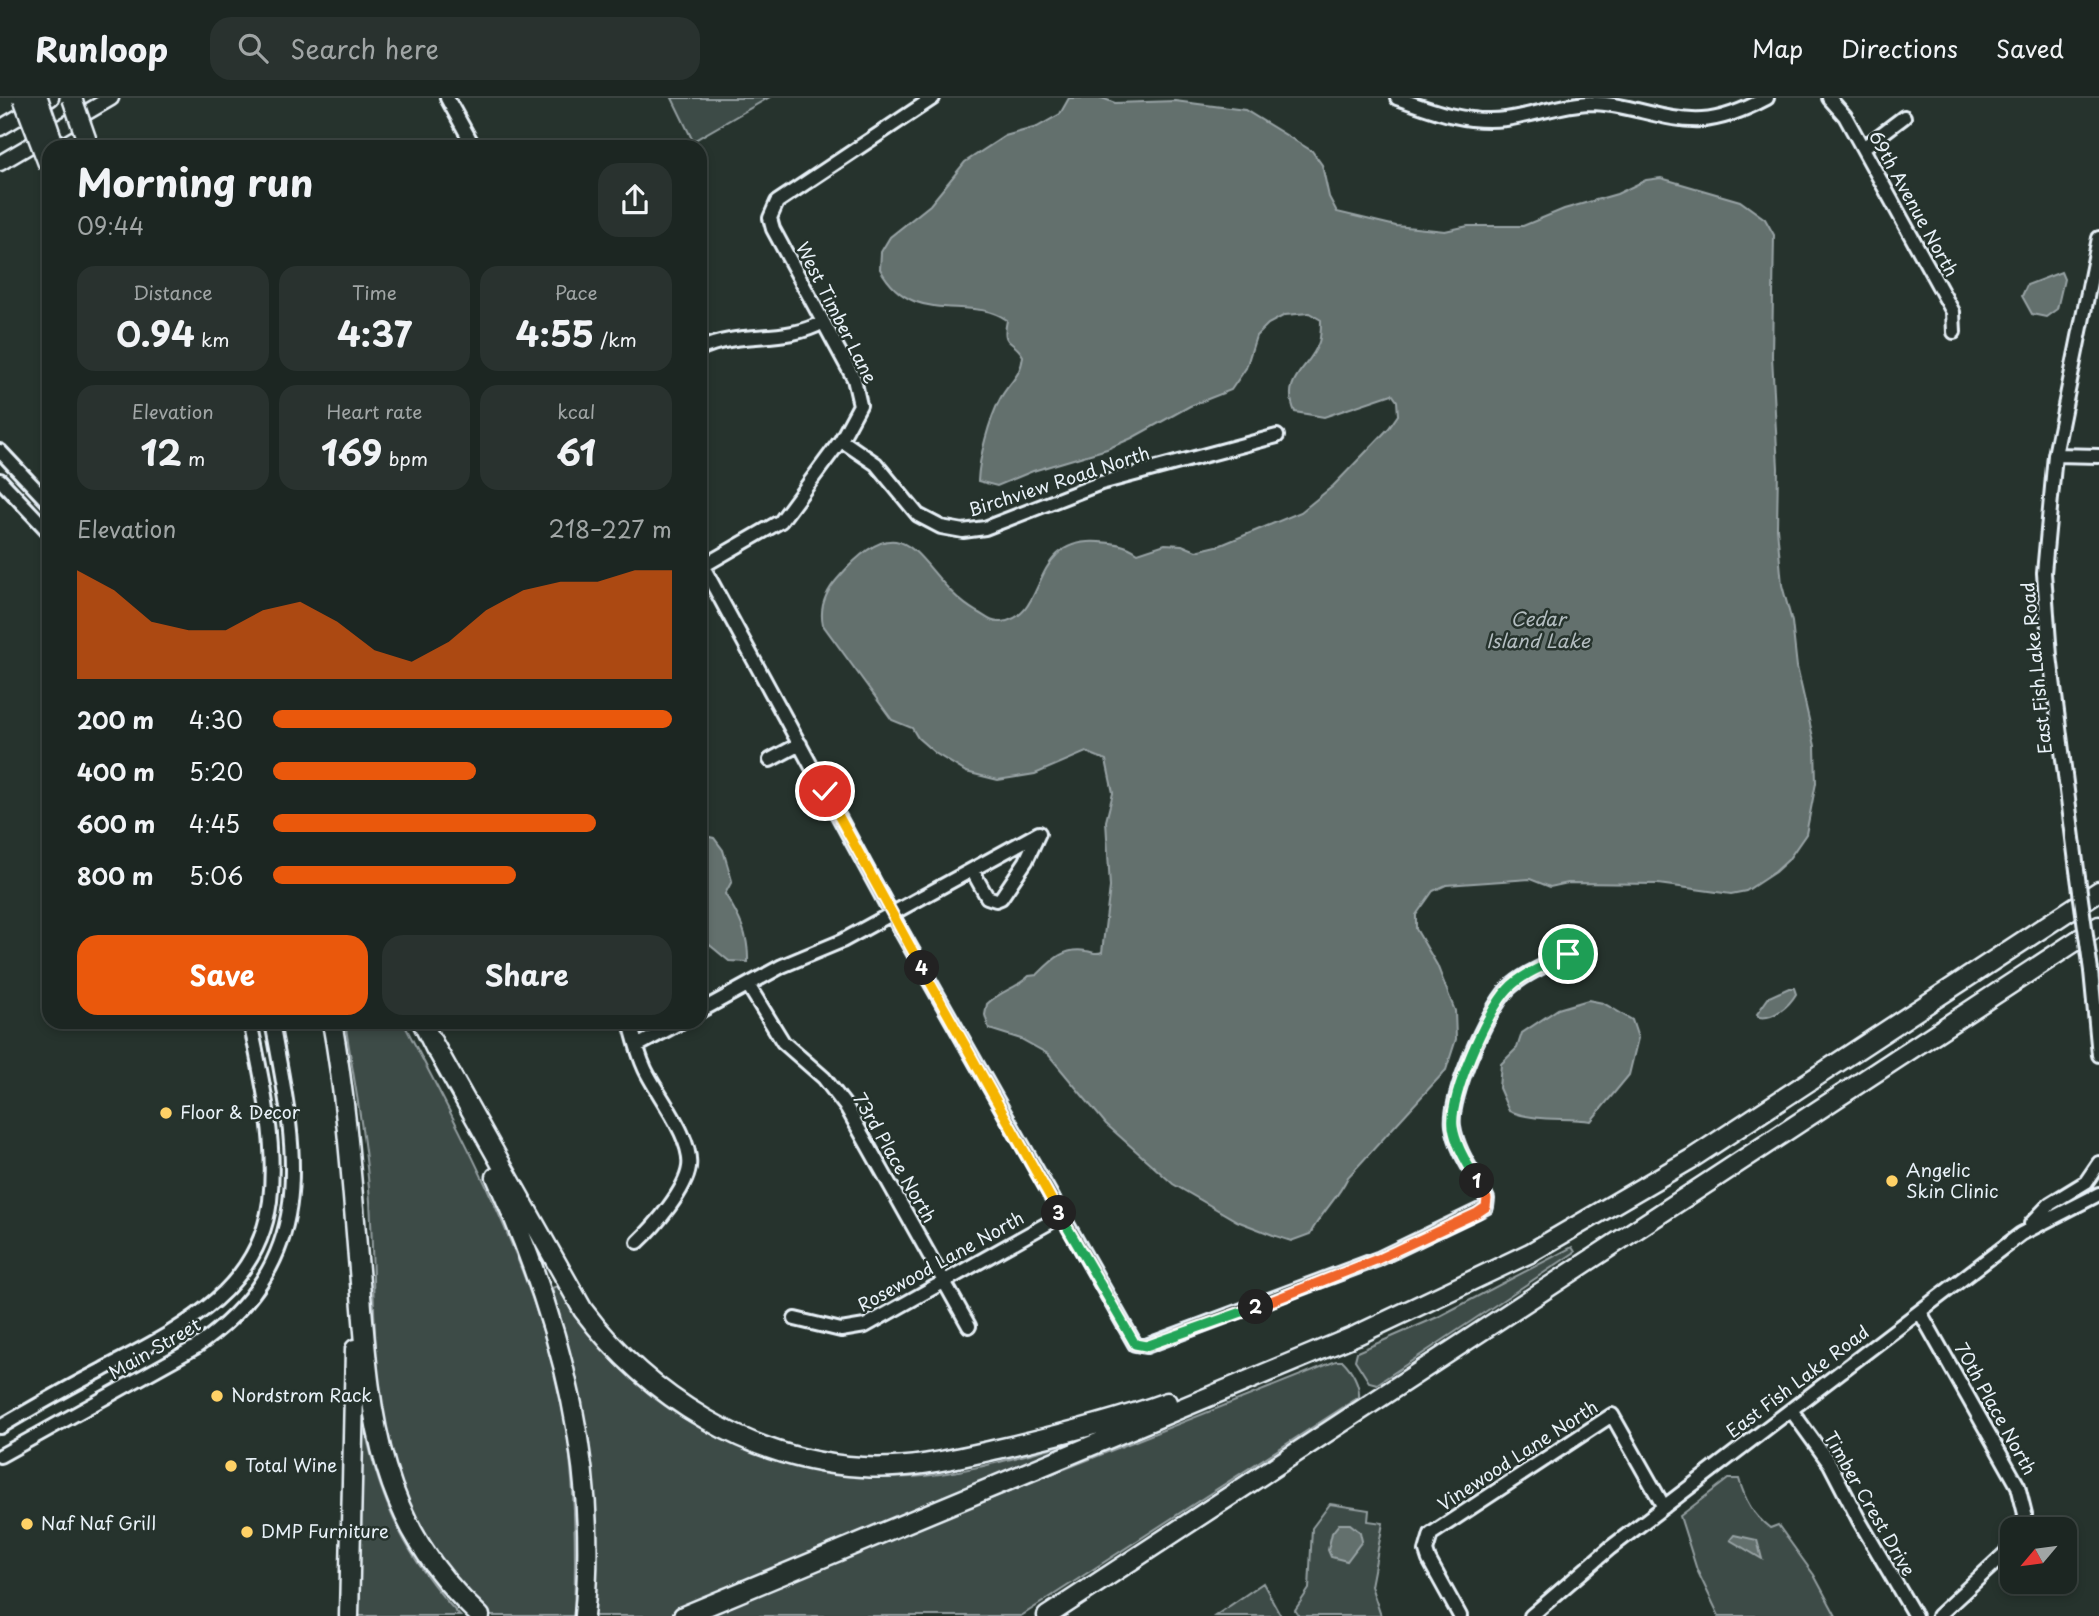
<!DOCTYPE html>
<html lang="en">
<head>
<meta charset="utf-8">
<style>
  body { margin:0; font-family:"Playpen Sans",sans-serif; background:#29322f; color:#f1f3f6; height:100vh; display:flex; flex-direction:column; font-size:26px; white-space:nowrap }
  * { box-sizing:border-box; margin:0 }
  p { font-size:23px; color:#a0a5a5 }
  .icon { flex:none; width:38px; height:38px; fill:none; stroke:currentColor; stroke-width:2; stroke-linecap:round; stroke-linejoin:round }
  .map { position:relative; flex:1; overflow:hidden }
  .drawer { position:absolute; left:42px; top:42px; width:665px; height:889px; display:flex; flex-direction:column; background:#1c2622; border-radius:21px; box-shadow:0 4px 10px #0003,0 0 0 2px #3a4340 }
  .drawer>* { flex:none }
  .needle { width:46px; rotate:241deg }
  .controls { position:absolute; left:2000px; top:1419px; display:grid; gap:14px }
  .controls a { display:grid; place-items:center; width:77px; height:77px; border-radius:14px; background:#1c2622; box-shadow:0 4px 10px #0003,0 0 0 2px #3a4340; font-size:35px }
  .pin { position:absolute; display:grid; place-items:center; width:60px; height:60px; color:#fff; margin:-30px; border:4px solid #fff; border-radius:50%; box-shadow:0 2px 7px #0007 }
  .km { position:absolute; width:35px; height:35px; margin:-18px; border-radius:50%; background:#222; color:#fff; font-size:19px; line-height:35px; text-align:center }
  .round { display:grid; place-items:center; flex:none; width:74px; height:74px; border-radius:21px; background:#29322f }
  .headline { display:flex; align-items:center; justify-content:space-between; height:119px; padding:0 35px }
  h1 { font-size:38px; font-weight:700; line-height:52px }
  .figures { display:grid; grid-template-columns:repeat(3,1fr); gap:10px; height:119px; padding:7px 35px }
  .figures div { display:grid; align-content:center; border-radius:18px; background:#29322f; text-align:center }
  .figures b { font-size:35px; font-weight:700 }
  .figures small { font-size:19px; font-weight:400 }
  .figures p { font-size:19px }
  .chart { height:196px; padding:14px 35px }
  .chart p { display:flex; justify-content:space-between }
  .chart svg { width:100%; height:126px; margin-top:7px; fill:#ea580c; opacity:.7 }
  .primary-button { display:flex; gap:14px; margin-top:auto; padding:14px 35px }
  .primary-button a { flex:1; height:80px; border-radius:21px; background:#ea580c; color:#fff; font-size:28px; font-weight:700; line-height:80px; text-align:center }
  .primary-button a+a { background:#29322f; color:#f1f3f6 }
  ul { padding:0 35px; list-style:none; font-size:23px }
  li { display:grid; grid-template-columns:112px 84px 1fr; align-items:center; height:52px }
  li i { height:18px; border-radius:9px; background:#ea580c }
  header { display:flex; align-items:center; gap:42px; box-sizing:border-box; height:98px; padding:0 35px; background:#1c2622; border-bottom:2px solid #3a4340 }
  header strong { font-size:33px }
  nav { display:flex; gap:38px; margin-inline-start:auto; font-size:24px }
  .search { width:490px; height:63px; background:#29322f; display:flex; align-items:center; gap:18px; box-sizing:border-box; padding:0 24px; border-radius:21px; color:#a0a5a5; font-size:26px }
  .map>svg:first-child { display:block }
  .green { fill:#3e4b47; stroke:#939ea0; stroke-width:2 }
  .water { fill:#636f6d; stroke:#98a3a5; stroke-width:2 }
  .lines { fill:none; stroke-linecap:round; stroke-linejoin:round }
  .minor-casing { stroke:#e8f1f8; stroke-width:18 }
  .major-casing { stroke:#e8f1f8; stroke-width:19 }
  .highway-casing { stroke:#e8f1f8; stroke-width:23 }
  .minor { stroke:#26332d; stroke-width:12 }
  .major { stroke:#26332d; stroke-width:14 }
  .highway { stroke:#26332d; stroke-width:18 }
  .minor-bridge-casing { stroke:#e8f1f8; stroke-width:18; stroke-linecap:butt }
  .highway-bridge-casing { stroke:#e8f1f8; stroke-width:23; stroke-linecap:butt }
  .minor-bridge { stroke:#26332d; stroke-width:12 }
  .highway-bridge { stroke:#26332d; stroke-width:18 }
  .split-1-casing { stroke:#fff; stroke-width:14 }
  .split-2-casing { stroke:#fff; stroke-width:14 }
  .split-3-casing { stroke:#fff; stroke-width:14 }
  .split-4-casing { stroke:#fff; stroke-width:14 }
  .split-5-casing { stroke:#fff; stroke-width:14 }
  .split-1 { stroke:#22a559; stroke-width:9 }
  .split-2 { stroke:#f0652b; stroke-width:9 }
  .split-3 { stroke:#22a559; stroke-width:9 }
  .split-4 { stroke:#f5b400; stroke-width:9 }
  .split-5 { stroke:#f5b400; stroke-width:9 }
  .poi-dot { fill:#ffd166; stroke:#26332d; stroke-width:2.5 }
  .labels { text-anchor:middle; stroke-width:5; stroke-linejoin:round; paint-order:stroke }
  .street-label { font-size:18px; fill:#e8f1f8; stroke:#26332d }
  .poi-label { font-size:18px; fill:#e8f1f8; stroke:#26332d; text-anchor:start }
  .water-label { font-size:19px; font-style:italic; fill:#b3bdc0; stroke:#26332d }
</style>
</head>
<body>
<header>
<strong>Runloop</strong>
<div class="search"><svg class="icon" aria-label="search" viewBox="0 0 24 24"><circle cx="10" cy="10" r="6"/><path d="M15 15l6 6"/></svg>Search here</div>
<nav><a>Map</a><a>Directions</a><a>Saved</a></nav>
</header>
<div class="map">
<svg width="2099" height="1518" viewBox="0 0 2099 1518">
  <rect width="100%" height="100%" fill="#26332d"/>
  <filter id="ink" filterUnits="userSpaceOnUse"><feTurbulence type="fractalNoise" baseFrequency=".0143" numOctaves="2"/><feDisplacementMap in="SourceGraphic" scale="14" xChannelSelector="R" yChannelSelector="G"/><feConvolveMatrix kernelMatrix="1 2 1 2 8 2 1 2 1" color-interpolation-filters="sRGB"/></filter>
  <g filter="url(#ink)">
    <path class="green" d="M672 0H768L693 43Z
      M345 924H403C472 1055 547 1194 568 1343 576 1401 576 1459 574 1518H488C466 1493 441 1468 425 1439 366 1334 377 1219 370 1103 366 1043 354 983 345 924Z
      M1572 1149 1575 1154 1377 1286 1369 1284 1355 1262 1357 1254 1440 1218Z
      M557 1188C568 1204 578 1221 590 1236 665 1333 790 1386 911 1379 967 1376 1023 1357 1077 1343L1078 1346 730 1489 672 1518H592L594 1402 586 1327 552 1190Z
      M1336 1263H1343C1352 1272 1360 1286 1359 1299L1021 1518H710L779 1485Z
      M365 1331C381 1406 407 1461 460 1518H356L360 1332Z
      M1728 1381H1739C1745 1402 1753 1417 1770 1430L1778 1427 1814 1477 1836 1518H1719L1697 1472 1680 1418Z
      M1330 1406 1369 1412 1368 1423 1383 1425 1371 1488 1381 1518H1299L1295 1512 1309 1491 1312 1430Z
      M1263 1485 1281 1518H1215Z"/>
    <path class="water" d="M1069 0H1102L1115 5 1175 3 1245 12 1312 53 1322 67 1329 99 1337 114 1396 128 1445 133 1468 128H1523L1564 111 1617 96 1646 82 1661 80 1740 103 1765 121 1774 137 1772 258 1778 370 1777 430 1782 487 1792 524 1797 569 1815 648 1816 685 1806 736 1788 762 1775 774 1746 793 1731 796 1658 786 1568 785 1550 789 1530 781 1446 787 1433 793 1416 817V831L1437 867 1455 913 1456 941 1446 972 1348 1079C1338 1100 1321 1115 1310 1136L1291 1143 1273 1137 1237 1123 1173 1086 1106 1026 1048 956 1021 941 989 931 985 917 987 906C1000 893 1017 890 1029 878L1037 877C1052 862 1064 849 1086 853 1094 854 1095 857 1102 854L1110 789 1106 723 1113 695 1106 662 1086 654 1035 676 998 682 966 674 935 655 918 640 912 630 892 622 823 527C819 509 827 492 839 479 913 394 918 481 977 514 985 518 991 525 1001 524 1050 519 1027 439 1099 444 1114 445 1125 446 1138 455L1165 446 1182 447 1196 453 1221 447 1301 414 1333 388 1389 330 1398 317 1397 303 1392 296 1324 319 1295 314C1280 280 1310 271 1319 244 1321 238 1321 229 1321 222L1309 215 1285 217 1268 226 1256 238 1246 270 1231 292 1190 308 1132 340 1107 351 1033 373 997 388 978 383C979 360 989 322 1000 301 1009 284 1021 279 1023 258 1013 240 1001 250 1007 222 968 195 913 231 880 171L881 154 890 139 930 107 965 64 1005 38 1037 29 1060 16Z
      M2061 174 2064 181 2057 211 2046 219 2032 216 2022 198 2027 187Z
      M700 737 714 740 723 752 732 783 725 796C739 818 749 837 748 864L729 863 700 839Z
      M1789 890H1794L1796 896C1789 908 1773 922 1759 919L1757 916 1769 899Z
      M1588 902 1603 905 1632 922 1638 940 1629 977 1591 1023C1562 1019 1537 1024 1509 1013L1499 990 1501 966 1517 950 1522 935 1558 911Z
      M1339 1426H1350L1360 1434 1362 1443 1347 1463 1331 1459 1328 1452 1332 1435Z
      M1734 1437 1757 1442 1762 1461 1730 1442Z"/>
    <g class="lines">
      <g class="minor-casing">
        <path id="minor" d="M447 0 474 49
          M1397 0C1433 13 1467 26 1506 21 1535 17 1561 6 1590 5 1628 5 1664 24 1702 22 1723 21 1748 10 1767 0
          M1829 0 1845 18 1953 214 1954 234
          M1863 50 1904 19
          M700 251C739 232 785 246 823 224
          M841 342 876 366 918 417 941 429 963 433 985 430 1101 385 1277 338
          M0 353 49 405
          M2055 357 2099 358
          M0 382 49 434
          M700 463 891 815 1135 1246 1146 1248 1378 1161 1486 1109 1487 1101C1476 1078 1457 1055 1453 1028 1449 999 1487 913 1508 891 1524 875 1549 866 1568 856
          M703 468 781 423 841 342 860 307 854 281 773 131 770 120 777 104 933 0
          M770 662 800 646
          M2077 772 2050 558 2044 475 2055 357 2099 140
          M2091 873 2099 957
          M748 887 783 944 824 980 847 1010 969 1228
          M700 913 782 868 842 843 1039 735 1026 763 1001 800 996 802 987 799 972 772
          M630 924C634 939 638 956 645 971 657 997 693 1040 689 1069 686 1092 655 1128 638 1144
          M637 948 681 924
          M2031 1126 2050 1106 2086 1084 2099 1065
          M1920 1214 2018 1388 2025 1416 2022 1432
          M795 1221 841 1232 865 1228 1061 1118
          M1791 1312 1830 1366 1860 1424 1915 1518
          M0 1329C34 1309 67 1290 102 1272 175 1233 258 1196 270 1103 277 1045 262 980 250 924
          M0 1358 196 1249C321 1161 297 1056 272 924
          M1460 1518 1429 1462 1426 1453 1431 1436 1612 1317 1664 1409
          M1531 1518 1610 1450 2021 1136 2099 1096
          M1938 1518 2012 1449"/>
      </g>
      <g class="major-casing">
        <path id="major" d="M0 30 51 0
          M0 65 111 0"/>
      </g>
      <g class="highway-casing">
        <path id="highway" d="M332 924C347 1006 352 1089 359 1172 370 1307 372 1419 480 1518
          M422 924 436 952
          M432 943 583 1212C648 1299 751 1363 862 1369 908 1372 953 1361 998 1351 1055 1338 1112 1324 1167 1304
          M496 1079C558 1216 600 1367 584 1518
          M349 1518 355 1251
          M683 1518 1357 1237 1530 1155 1691 1061 2099 793
          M1047 1518 2099 828"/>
      </g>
      <use href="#minor" class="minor"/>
      <use href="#major" class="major"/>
      <use href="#highway" class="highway"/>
      <g class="minor-bridge-casing">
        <path id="minor-bridge" d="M2077 772 2091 873"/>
      </g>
      <g class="highway-bridge-casing">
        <path id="highway-bridge" d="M23 0 49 68
          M38 0 55 49
          M72 0 89 49"/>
      </g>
      <use href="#minor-bridge" class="minor-bridge"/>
      <use href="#highway-bridge" class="highway-bridge"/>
    </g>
  </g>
  <g class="lines" filter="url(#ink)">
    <g class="split-1-casing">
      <path id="split-1" d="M1477 1083C1468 1066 1456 1049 1453 1029 1449 999 1487 913 1508 891 1523 875 1549 866 1568 856"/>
    </g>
    <g class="split-2-casing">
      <path id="split-2" d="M1256 1209 1378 1161 1477 1115 1486 1109 1487 1101 1477 1083"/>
    </g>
    <g class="split-3-casing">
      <path id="split-3" d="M1059 1115 1135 1246 1146 1248 1256 1209"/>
    </g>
    <g class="split-4-casing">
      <path id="split-4" d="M922 870 1059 1115"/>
    </g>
    <g class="split-5-casing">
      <path id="split-5" d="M825 693 922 870"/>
    </g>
    <use href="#split-1" class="split-1"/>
    <use href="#split-2" class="split-2"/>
    <use href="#split-3" class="split-3"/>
    <use href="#split-4" class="split-4"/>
    <use href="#split-5" class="split-5"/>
  </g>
  <g class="poi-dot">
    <circle cx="166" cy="1015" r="7"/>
    <circle cx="1892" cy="1083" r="7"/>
    <circle cx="217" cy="1298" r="7"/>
    <circle cx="231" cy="1368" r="7"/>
    <circle cx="27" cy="1426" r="7"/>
    <circle cx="247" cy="1434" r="7"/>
  </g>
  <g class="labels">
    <g class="street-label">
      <text transform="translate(1913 106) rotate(61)" y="6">69th Avenue North</text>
      <text transform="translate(836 215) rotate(63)" y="6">West Timber Lane</text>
      <text transform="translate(1059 384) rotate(-18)" y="6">Birchview Road North</text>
      <text transform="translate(2037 570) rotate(-96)" y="6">East Fish Lake Road</text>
      <text transform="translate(894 1060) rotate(60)" y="6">73rd Place North</text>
      <text transform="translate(941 1164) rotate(-29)" y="6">Rosewood Lane North</text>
      <text transform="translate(155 1251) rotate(-30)" y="6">Main Street</text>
      <text transform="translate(1798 1284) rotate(-37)" y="6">East Fish Lake Road</text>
      <text transform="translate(1995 1311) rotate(61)" y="6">70th Place North</text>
      <text transform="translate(1518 1358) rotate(-33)" y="6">Vinewood Lane North</text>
      <text transform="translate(1869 1406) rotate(60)" y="6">Timber Crest Drive</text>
    </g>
    <g class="poi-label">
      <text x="180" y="1021">Floor &amp; Decor</text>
      <text x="1906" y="1079">Angelic<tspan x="1906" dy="21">Skin Clinic</tspan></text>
      <text x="231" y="1304">Nordstrom Rack</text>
      <text x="245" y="1374">Total Wine</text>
      <text x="41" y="1432">Naf Naf Grill</text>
      <text x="261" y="1440">DMP Furniture</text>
    </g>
    <g class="water-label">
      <text x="1538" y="528">Cedar<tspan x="1538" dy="22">Island Lake</tspan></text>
    </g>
  </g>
</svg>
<div class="controls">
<a><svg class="needle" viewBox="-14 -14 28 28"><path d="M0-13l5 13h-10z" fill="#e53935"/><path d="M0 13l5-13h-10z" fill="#a0a5a5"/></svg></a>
</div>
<div class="pin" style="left:1568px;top:856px;background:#1e9e55"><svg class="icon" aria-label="arrive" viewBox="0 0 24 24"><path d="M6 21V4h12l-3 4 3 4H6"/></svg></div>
<div class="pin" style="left:825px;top:693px;background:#d93025"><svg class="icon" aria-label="check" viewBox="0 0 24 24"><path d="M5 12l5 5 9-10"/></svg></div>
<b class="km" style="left:1477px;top:1083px">1</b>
<b class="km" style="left:1256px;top:1209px">2</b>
<b class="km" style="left:1059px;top:1115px">3</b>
<b class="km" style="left:922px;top:870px">4</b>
<section class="drawer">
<div class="headline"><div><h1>Morning run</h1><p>09:44</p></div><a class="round"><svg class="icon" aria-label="share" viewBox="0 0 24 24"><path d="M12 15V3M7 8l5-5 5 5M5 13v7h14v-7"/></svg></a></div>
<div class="figures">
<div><p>Distance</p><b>0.94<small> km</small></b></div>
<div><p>Time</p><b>4:37</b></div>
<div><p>Pace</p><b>4:55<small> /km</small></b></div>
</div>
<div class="figures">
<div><p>Elevation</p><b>12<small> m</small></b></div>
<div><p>Heart rate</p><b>169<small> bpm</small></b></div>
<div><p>kcal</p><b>61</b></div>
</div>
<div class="chart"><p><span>Elevation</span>218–227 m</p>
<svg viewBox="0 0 160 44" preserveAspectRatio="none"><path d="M0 44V6L10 13L20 24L30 27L40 27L50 20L60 17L70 24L80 34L90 38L100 31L110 20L120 13L130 10L140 10L150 6L160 6V44z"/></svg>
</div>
<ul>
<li><b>200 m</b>4:30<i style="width:100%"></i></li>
<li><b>400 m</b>5:20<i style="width:51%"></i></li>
<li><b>600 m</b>4:45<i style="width:81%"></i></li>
<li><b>800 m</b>5:06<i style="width:61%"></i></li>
</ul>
<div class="primary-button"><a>Save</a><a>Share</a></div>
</section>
</div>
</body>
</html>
